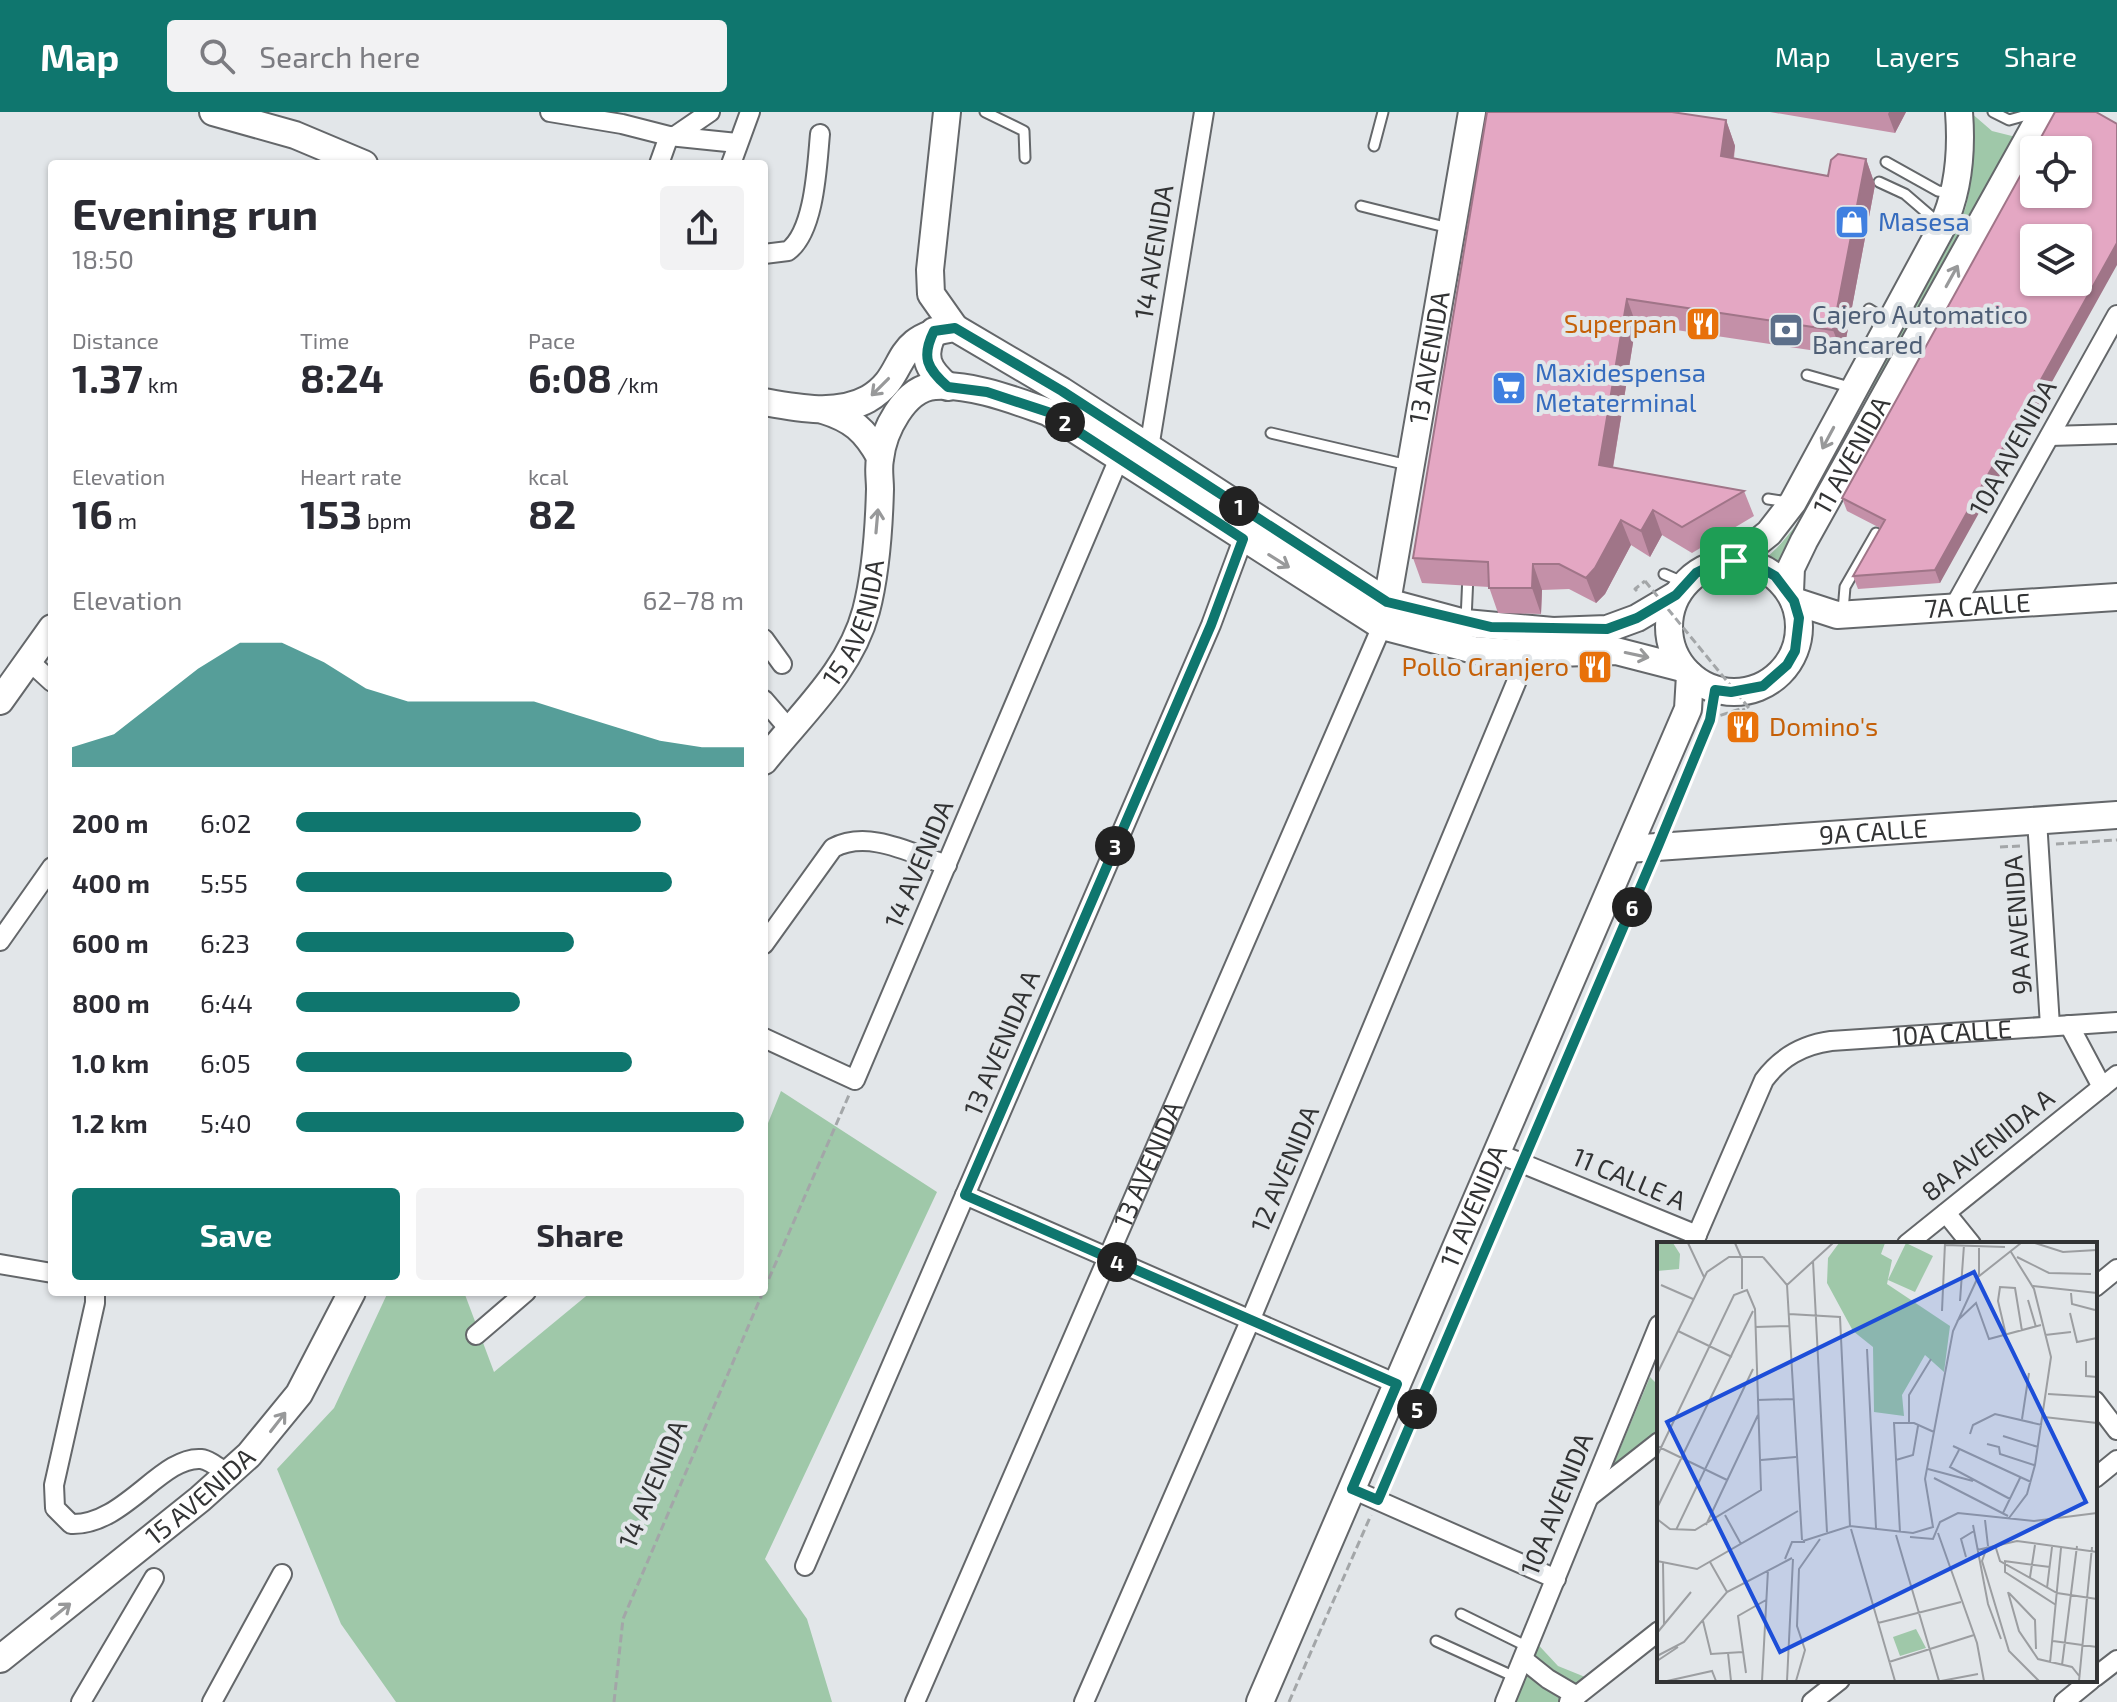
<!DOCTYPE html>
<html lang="en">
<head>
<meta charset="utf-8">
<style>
  body { margin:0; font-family:"Exo 2",sans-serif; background:#f2f2f3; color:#2b2b33; height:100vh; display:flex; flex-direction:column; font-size:30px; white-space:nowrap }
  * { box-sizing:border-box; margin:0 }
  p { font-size:26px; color:#7c7c81 }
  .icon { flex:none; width:44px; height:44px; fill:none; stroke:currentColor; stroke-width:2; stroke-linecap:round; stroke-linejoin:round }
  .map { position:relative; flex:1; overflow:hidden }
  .side { position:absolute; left:48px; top:48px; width:720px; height:1136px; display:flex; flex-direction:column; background:#fff; border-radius:8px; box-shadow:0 2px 6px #0004 }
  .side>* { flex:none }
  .tools { position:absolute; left:2020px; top:24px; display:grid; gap:16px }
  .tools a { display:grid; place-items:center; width:72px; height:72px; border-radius:8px; background:#fff; box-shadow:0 2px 6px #0004; font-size:40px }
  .pin { position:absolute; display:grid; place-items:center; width:68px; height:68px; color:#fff; margin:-34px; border-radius:16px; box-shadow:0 4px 12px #0006 }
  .km { position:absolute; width:40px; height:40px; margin:-20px; border-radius:50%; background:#222; color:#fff; font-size:22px; line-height:40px; text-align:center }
  .round { display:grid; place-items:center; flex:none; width:84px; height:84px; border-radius:8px; background:#f2f2f3 }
  .overview { display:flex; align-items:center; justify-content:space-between; height:136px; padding:0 24px }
  h1 { font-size:44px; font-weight:700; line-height:60px }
  .figures { display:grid; grid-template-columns:repeat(3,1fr); gap:12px; height:136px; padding:8px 24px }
  .figures div { display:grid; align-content:center }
  .figures b { font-size:40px; font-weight:700 }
  .figures small { font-size:22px; font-weight:400 }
  .figures p { font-size:22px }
  .chart { height:224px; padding:16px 24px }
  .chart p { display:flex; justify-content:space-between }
  .chart svg { width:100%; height:144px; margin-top:8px; fill:#0f766e; opacity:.7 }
  .primary-button { display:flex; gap:16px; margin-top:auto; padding:16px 24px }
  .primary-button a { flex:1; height:92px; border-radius:8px; background:#0f766e; color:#fff; font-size:32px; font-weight:700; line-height:92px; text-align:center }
  .primary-button a+a { background:#f2f2f3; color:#2b2b33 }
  ul { padding:0 24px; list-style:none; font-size:26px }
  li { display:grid; grid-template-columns:128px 96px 1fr; align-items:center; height:60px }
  li i { height:20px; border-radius:10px; background:#0f766e }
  header { display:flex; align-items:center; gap:48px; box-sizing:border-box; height:112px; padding:0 40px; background:#0f766e; color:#fff }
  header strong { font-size:38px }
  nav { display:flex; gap:44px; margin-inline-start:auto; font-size:28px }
  .search { width:560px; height:72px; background:#f2f2f3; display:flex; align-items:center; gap:20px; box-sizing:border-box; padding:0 28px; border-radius:8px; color:#7c7c81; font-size:30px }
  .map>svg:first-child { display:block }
  .green { fill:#9fc8a9 }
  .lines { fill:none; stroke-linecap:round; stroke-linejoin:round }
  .lane-casing { stroke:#64676a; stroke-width:13 }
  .street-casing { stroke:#64676a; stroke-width:22 }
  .secondary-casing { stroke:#64676a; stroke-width:30 }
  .path { stroke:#a3a6a8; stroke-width:3; stroke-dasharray:8 4; stroke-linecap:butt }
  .lane { stroke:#fff; stroke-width:9 }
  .street { stroke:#fff; stroke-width:18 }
  .secondary { stroke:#fff; stroke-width:26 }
  .path-bridge { stroke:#a3a6a8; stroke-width:3; stroke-dasharray:8 4; stroke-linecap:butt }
  .wall { fill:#c490a8 }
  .shaded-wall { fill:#a07588 }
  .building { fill:#e4a7c3; stroke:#a07588; stroke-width:2; fill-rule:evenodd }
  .oneway { stroke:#98999a }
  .route-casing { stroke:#fff; stroke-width:16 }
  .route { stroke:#0f766e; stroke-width:10 }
  .labels { text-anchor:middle; stroke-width:8; stroke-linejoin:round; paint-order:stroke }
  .shop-label { font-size:26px; fill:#366cbe; stroke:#e2e6e9; text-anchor:start }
  .street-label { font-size:26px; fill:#323334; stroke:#e2e6e9 }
  .service-label { font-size:26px; fill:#4e5e75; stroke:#e2e6e9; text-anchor:start }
  .food-label { font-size:26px; fill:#c56008; stroke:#e2e6e9; text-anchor:end }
  .inset-road { fill:none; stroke:#9c9ea1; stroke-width:2 }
  .view { fill:#1d4ed8; fill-opacity:0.15; stroke:#1d4ed8; stroke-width:4 }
  .inset-edge { fill:none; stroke:#323334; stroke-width:4 }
</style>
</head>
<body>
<header>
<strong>Map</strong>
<div class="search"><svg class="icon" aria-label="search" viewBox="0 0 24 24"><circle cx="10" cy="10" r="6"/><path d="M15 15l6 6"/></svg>Search here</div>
<nav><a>Map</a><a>Layers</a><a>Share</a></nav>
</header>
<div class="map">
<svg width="2117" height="1590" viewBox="0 0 2117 1590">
  <rect width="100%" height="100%" fill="#e2e6e9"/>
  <path class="green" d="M1970 0 1992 19 2016 25 1782 454 1766 446C1824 397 1872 269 1909 199 1926 168 1951 137 1963 103 1975 72 1970 33 1970 0Z
    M781 979 937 1080 765 1447 807 1507 832 1590H396L341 1512 277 1357 334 1296 388 1180H464L494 1260 591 1180H764V1021Z
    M1650 1265 1659 1274V1320L1612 1356Z
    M1532 1526 1558 1554 1595 1569 1569 1590H1505Z"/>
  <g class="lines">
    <g class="lane-casing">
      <path id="lane" d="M985 0 1024 19 1025 46
        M1993 0 2009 8 2034 1
        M1374 34 1383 0
        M1886 50 1938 79 1952 81
        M1879 70 1905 82 1941 113
        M1361 94 1449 116
        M1869 197 1888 209
        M1807 263 1853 276
        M1271 321 1408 353
        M1768 387 1789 390
        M1664 462 1685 471
        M1843 499 1845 475 1876 421
        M1466 508 1468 463
        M1461 1502 1528 1535
        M1436 1529 1515 1565"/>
    </g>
    <g class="street-casing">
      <g id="street">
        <path d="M550 0 622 12 669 24 737 31"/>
        <path d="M675 24 710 0"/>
        <path d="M659 52 669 24"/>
        <path d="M731 52 750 0"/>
        <path d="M764 142 788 139C815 119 817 53 820 22"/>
        <path d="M2050 324 2117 322"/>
        <path d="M1149 336 1204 0"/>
        <path d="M1954 495 2117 203"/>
        <path d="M764 527 782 552"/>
        <path d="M28 548 52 570"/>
        <path d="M764 588 789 617"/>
        <path d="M2037 708 2050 914"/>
        <path d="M0 829 52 755"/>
        <path d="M764 832 833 736C869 717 912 742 947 753"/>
        <path d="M2069 913 2102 975"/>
        <path d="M764 926 855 968 1120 344"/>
        <path d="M1497 1041 1697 1123"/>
        <path d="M965 1083 1397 1272"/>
        <path d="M1946 1101 1971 1132"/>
        <path id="s1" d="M1693 1132 1764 968C1781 945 1802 933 1831 929L2117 910"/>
        <path d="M1907 1132 2117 963"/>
        <path d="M0 1152 52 1161"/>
        <path d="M2095 1175 2117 1157"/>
        <path d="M95 1180V1191L54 1373 55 1396 71 1412C124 1414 161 1344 201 1347 210 1348 220 1357 228 1362"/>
        <path d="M476 1223 526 1180"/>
        <path d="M2095 1289 2117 1318"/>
        <path d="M2095 1366 2117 1348"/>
        <path d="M1352 1377 1556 1467"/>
        <path d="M1589 1385 1659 1330"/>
        <path d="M805 1454 1211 513 1243 427"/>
        <path d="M1523 1547 1548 1567 1577 1584"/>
        <path d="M2095 1565 2117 1548"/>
        <path d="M81 1590 154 1466"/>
        <path d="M212 1590 282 1462"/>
        <path id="s2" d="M915 1590 1382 514"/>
        <path d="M1084 1590 1250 1209 1528 542"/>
        <path d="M1505 1590 1659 1213"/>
        <path d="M1569 1590 1659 1519"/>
        <path d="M1812 1590 1840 1568"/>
        <path d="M2064 1590 2091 1568"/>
      </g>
    </g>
    <g class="secondary-casing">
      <g id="secondary">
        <path d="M213 0 295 23 364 52"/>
        <path d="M947 0 930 158 931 182 955 216"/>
        <path d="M934 219C921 245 927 257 948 275"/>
        <path d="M764 290C797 296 837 304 868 287 911 262 887 226 955 216L1062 279 1387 490 1465 511 1553 519 1607 517 1637 506 1676 483"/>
        <path d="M823 298C852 307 865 318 880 345"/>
        <path d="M1734 449 1769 421 1793 390 1942 115C1959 79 1962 39 1959 0"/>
        <circle cx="1734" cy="515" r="65"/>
        <path id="s3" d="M1790 480 1791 456 1804 429 2043 0"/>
        <path id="s4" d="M1794 489 1837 503 2117 485"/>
        <path id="s5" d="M1387 490 1472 0"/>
        <path d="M0 589 52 516"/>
        <path id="s6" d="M764 649C801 602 850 559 866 499 876 461 879 416 880 377 880 367 878 357 880 347 883 320 904 276 935 274 973 272 1013 288 1048 300L1382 514 1474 538 1528 542 1616 539 1682 556"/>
        <path id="s7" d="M1628 737 2117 703"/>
        <path id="s8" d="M0 1547 200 1387 249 1343 299 1282 352 1180"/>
        <path id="s9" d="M1260 1590 1688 597 1690 563"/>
      </g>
    </g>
    <path class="path" d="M1637 479 1635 477 1645 469
      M1709 607 1743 596 1746 603 1753 601
      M1667 712 1710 608 1715 578
      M2056 732 2117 728
      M2000 735 2020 734
      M1529 1036 1649 756
      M764 1178 849 983
      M1385 1370 1515 1068
      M614 1590 623 1507 763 1180
      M1289 1590 1371 1403"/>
    <use href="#lane" class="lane"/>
    <use href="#street" class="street"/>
    <use href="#secondary" class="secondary"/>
    <path class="path-bridge" d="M1645 469 1753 601"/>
  </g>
  <path class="wall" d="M1770 0H1906L1895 21Z
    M1726 8 1735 34 1734 47 1828 64 1866 47 1875 73 1843 243 1636 212 1613 356 1744 379 1754 404 1692 441 1662 423 1650 445 1631 433 1605 482 1596 491 1569 477 1542 478 1541 502 1498 501 1489 475 1422 471 1413 446Z
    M2117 12 1940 471 1858 477 1853 464 1880 416 1847 399 1842 386Z"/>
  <path class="shaded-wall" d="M1889 0H1906L1895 21 1888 2Z
    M1726 8 1735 34 1730 70 1721 44Z
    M1866 47 1875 73 1843 243 1833 218Z
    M2117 131V153L1940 471 1935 458Z
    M1627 187 1636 212 1609 379 1599 353Z
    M1653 398 1662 423 1650 445 1641 419Z
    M1621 408 1631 433 1605 482 1596 491 1586 466Z
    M1533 452 1542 478 1541 502 1532 476Z"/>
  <path class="building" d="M1487 0H1672L1726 8 1721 44 1828 64 1831 48 1838 42 1866 47 1833 218 1627 187 1599 353 1744 379 1682 415 1653 398 1641 419 1621 408 1595 456 1586 466 1559 452H1533L1532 476H1489L1488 450 1413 446Z
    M2055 0H2096L2117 12V131L1935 458 1853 464 1885 408 1842 386 2034 39V82H2078V38H2034ZM2034 126H2078V170H2034Z"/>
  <defs><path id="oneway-shaft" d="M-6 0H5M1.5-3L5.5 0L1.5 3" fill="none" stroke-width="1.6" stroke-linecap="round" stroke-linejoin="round" transform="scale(2)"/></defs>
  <g class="oneway">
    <use href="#oneway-shaft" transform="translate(1952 164) rotate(-61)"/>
    <use href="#oneway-shaft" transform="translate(880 275) rotate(135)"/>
    <use href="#oneway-shaft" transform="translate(1828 326) rotate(118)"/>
    <use href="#oneway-shaft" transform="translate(877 409) rotate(-85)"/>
    <use href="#oneway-shaft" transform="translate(1279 449) rotate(32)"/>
    <use href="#oneway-shaft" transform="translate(1637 543) rotate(12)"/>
    <use href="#oneway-shaft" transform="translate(278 1310) rotate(-52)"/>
    <use href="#oneway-shaft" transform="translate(61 1499) rotate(-39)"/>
  </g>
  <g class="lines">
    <g class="route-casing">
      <path id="route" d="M955 216 1062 279 1387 490 1491 515 1607 517 1637 506 1676 483 1696 461 1714 452 1734 449 1756 453 1775 464 1794 489 1799 506 1795 539 1787 553 1763 574 1731 580 1715 578 1710 608 1658 734 1378 1388 1352 1377 1397 1272 965 1083 1211 513 1243 427 1048 300 987 280 948 275C927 257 921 245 934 219Z"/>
    </g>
    <use href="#route" class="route"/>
  </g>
  <defs>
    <g id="shop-square" transform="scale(1.8)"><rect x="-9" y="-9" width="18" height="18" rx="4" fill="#3f7fe0" stroke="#e2e6e9"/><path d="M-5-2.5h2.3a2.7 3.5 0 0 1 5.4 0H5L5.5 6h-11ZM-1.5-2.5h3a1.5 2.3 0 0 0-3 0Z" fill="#fff"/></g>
    <g id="restaurant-square" transform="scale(1.8)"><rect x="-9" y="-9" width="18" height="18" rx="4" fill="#e8710a" stroke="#e2e6e9"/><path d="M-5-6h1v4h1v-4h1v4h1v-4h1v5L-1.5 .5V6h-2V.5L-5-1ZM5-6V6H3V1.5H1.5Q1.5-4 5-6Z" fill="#fff"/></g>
    <g id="bank-square" transform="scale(1.8)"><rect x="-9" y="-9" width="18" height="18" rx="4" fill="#5c6f8a" stroke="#e2e6e9"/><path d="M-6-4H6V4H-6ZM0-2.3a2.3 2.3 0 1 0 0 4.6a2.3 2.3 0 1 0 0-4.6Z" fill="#fff"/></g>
    <g id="supermarket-square" transform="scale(1.8)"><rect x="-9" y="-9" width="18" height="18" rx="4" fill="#3f7fe0" stroke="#e2e6e9"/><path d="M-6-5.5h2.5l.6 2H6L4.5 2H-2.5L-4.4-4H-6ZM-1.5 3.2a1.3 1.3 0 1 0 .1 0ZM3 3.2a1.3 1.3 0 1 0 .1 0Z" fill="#fff"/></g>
  </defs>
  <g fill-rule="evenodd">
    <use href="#shop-square" x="1852" y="110"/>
    <use href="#restaurant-square" x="1703" y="212"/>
    <use href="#bank-square" x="1786" y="218"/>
    <use href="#supermarket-square" x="1509" y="276"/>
    <use href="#restaurant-square" x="1595" y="555"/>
    <use href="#restaurant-square" x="1743" y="615"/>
  </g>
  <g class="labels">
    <g class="shop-label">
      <text x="1878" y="119">Masesa</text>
      <text x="1535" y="270">Maxidespensa<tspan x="1535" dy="30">Metaterminal</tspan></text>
    </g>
    <g class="street-label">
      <text transform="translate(1154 140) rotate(-81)" y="9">14 AVENIDA</text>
      <text dy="9" stroke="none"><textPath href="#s5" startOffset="248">13 AVENIDA</textPath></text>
      <text transform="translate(2013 336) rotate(-61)" y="9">10A AVENIDA</text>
      <text dy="9" stroke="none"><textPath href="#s3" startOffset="152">11 AVENIDA</textPath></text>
      <text dy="9" stroke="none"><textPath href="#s4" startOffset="186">7A CALLE</textPath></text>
      <text dy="9" stroke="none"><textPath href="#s6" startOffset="168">15 AVENIDA</textPath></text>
      <text dy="9" stroke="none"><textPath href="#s7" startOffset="246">9A CALLE</textPath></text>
      <text transform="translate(919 752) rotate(-67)" y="9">14 AVENIDA</text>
      <text transform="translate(2018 813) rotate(-94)" y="9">9A AVENIDA</text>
      <text dy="9" stroke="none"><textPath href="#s1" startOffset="380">10A CALLE</textPath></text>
      <text transform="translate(1002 931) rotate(-67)" y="9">13 AVENIDA A</text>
      <text transform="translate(1988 1033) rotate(-39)" y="9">8A AVENIDA A</text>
      <text dy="9" stroke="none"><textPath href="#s2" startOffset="586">13 AVENIDA</textPath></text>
      <text transform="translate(1285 1057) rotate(-67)" y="9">12 AVENIDA</text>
      <text transform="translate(1629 1067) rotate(23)" y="9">11 CALLE A</text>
      <text dy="9" stroke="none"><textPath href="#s9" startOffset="540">11 AVENIDA</textPath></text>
      <text transform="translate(653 1372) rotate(-67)" y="9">14 AVENIDA</text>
      <text dy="9" stroke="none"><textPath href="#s8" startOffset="258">15 AVENIDA</textPath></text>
      <text transform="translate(1557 1392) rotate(-68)" y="9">10A AVENIDA</text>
    </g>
    <g class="service-label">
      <text x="1812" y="212">Cajero Automatico<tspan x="1812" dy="30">Bancared</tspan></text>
    </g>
    <g class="food-label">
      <text x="1677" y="221">Superpan</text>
      <text x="1569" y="564">Pollo Granjero</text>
      <text x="1769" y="624" text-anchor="start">Domino's</text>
    </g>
  </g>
  <g transform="translate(1657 1130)">
    <rect width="440" height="440" fill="#e2e6e9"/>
    <path d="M0 1H16L23 12 22 27 0 29ZM182 1H228L224 12 235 18 230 42 293 84 287 130 268 113 245 153 247 174 217 170 216 105 196 89 170 41 171 16ZM249 1 276 14 258 50 231 38ZM259 387 269 406 243 414 236 395Z" fill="#9fc8a9"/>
    <path class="inset-road" d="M31 1 47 35M78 1 85 17V47M378 1 406 10 440 8M288 3 348 5M106 15 130 43 145 298M360 15 392 31 434 32M156 19 170 290M322 34V4M4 43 36 57M130 43 176 1M376 44 440 51M414 51 415 62 438 68M371 58 379 85M303 59 307 3M285 69 288 1M413 71 420 100 440 96M132 72 183 75 193 284M300 79 319 61 332 97 384 83M98 85 133 84M21 89 75 115M349 93 341 59 343 45 358 46 365 89M388 93 414 90M210 107 219 286M429 119V134L440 135M0 132 50 30 72 15H106M391 152 440 155M100 158 136 157M387 175 440 181M365 177 372 131M252 180V153L274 117M313 192 316 183 338 172 385 183M346 194 381 205M330 202 342 205 343 212 377 223M0 204 70 238M296 204 374 240M302 208 293 225 353 257M0 214 77 53 90 48 98 67 104 248 38 288 13 287 0 277M104 218 139 215M239 218 256 213 261 184M271 227 316 239M277 236 351 274M0 266 96 69M346 271 363 236M68 273 84 302M352 276 370 252 378 223 394 115 377 47 354 10M328 278 331 304M49 283 101 173M316 283 331 362 344 397M194 287 238 439M19 288 96 127M243 290 237 181H257L277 190M281 291 320 401 327 439M239 293 282 439M253 295 276 297 283 280 301 271 377 279 440 271M146 299 193 284 256 291 276 285 268 237 296 89 321 35 364 1M338 303 343 319 400 351 440 357M330 305 325 319 352 409 382 439M320 308 360 299 440 310M309 315 304 297 317 289M128 317 135 300H148M0 319 40 327 141 269M347 319 393 325M53 320 70 350M348 320V330L399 363M6 321 7 382M373 335 378 303M390 346 395 305M351 350 362 389 381 417 415 425 423 435M352 351 378 378 379 407M46 379 54 412 86 410M221 381 304 360M0 391 34 350M396 399 440 405M71 411 74 439M0 414 27 400 70 350 135 316M0 419 21 405M232 420 317 393M393 421 404 306M405 423 420 304M89 431 81 374 109 358M10 439 55 429 59 439M105 439 111 328M130 439 136 317M139 439 148 408 140 384 142 327 163 297M284 439 321 432M422 439 435 305"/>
    <path class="view" d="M317 30 429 260 123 410 10 180Z"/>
    <rect width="440" height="440" class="inset-edge"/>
  </g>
</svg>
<div class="tools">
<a><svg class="icon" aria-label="locate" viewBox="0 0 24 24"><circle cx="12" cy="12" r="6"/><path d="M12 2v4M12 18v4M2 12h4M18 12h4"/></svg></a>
<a><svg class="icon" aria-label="layers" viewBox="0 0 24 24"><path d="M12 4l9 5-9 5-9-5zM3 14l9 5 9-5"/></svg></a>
</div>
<div class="pin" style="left:1734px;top:449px;background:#1e9e55"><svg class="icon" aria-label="arrive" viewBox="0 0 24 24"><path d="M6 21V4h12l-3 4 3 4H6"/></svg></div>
<b class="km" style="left:1239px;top:394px">1</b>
<b class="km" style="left:1065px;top:310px">2</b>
<b class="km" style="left:1115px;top:734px">3</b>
<b class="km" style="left:1117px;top:1150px">4</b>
<b class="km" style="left:1417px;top:1297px">5</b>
<b class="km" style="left:1632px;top:795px">6</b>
<section class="side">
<div class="overview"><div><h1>Evening run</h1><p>18:50</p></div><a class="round"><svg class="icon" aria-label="share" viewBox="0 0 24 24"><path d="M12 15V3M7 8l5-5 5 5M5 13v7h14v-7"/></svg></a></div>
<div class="figures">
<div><p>Distance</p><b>1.37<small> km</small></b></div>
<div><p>Time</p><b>8:24</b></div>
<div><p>Pace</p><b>6:08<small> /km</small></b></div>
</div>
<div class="figures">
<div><p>Elevation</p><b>16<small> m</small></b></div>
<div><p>Heart rate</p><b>153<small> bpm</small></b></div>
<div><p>kcal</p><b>82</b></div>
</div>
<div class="chart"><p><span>Elevation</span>62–78 m</p>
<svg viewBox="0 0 160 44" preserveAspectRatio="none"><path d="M0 44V38L10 34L20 24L30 14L40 6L50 6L60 12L70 20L80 24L90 24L100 24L110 24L120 28L130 32L140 36L150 38L160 38V44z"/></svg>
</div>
<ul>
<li><b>200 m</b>6:02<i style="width:77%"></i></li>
<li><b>400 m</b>5:55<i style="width:84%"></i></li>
<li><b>600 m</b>6:23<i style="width:62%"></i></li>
<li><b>800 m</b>6:44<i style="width:50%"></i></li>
<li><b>1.0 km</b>6:05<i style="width:75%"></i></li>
<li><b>1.2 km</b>5:40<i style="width:100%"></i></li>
</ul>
<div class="primary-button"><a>Save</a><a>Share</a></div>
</section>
</div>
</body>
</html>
